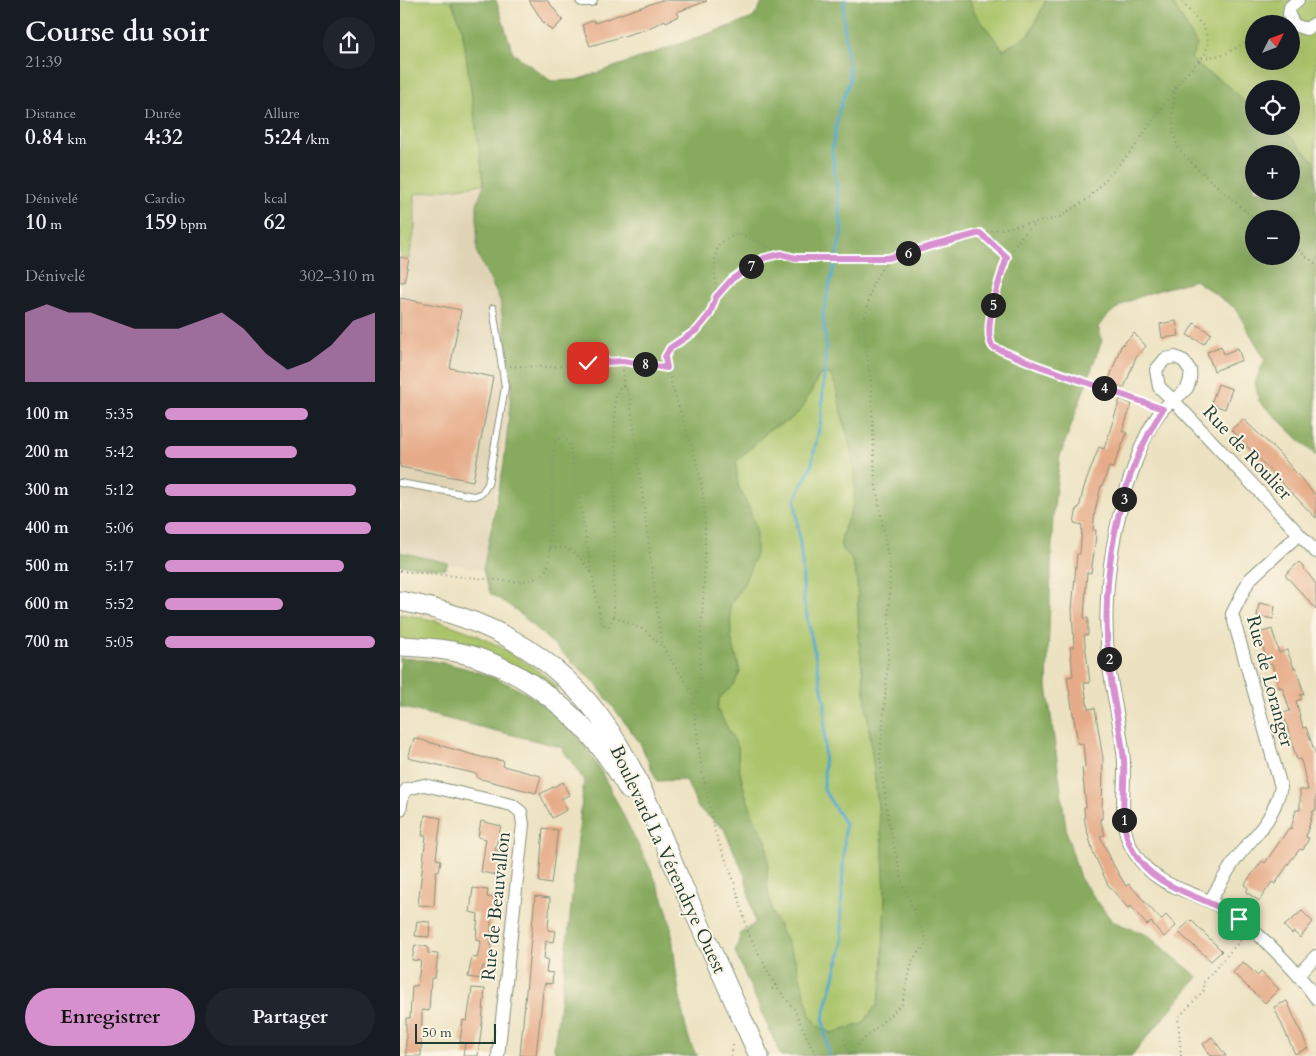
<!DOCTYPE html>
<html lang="fr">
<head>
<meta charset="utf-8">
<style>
  body { margin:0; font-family:Cardo,serif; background:#20242c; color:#f1f3f6; height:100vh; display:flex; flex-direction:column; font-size:19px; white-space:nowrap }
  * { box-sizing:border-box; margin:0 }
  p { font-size:16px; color:#9ea1a6 }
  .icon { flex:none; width:28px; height:28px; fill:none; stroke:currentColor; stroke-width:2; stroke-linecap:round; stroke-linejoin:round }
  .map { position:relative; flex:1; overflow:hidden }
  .panel { display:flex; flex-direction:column; background:#171b24; width:400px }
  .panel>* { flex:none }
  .needle { width:32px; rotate:48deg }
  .controls { position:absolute; left:845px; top:15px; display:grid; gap:10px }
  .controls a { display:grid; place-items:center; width:55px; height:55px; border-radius:50%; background:#171b24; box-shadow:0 5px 20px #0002; font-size:25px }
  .scale { position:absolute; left:15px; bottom:12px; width:81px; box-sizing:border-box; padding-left:5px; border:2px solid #1f3d34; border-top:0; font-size:14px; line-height:18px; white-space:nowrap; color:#1f3d34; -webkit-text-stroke:4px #fcf5e5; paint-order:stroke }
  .pin { position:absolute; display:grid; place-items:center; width:42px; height:42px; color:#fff; margin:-21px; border-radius:10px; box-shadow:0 2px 8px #0006 }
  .km { position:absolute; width:25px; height:25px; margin:-12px; border-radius:50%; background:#222; color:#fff; font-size:14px; line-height:25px; text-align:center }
  .round { display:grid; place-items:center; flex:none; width:52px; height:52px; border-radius:26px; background:#20242c }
  .overview { display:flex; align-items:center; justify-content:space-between; height:85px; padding:0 25px }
  h1 { font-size:28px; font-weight:600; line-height:38px }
  .stats { display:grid; grid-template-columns:repeat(3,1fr); gap:8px; height:85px; padding:5px 25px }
  .stats div { display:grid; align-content:center }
  .stats b { font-size:21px; font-weight:600 }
  .stats small { font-size:14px; font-weight:400 }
  .stats p { font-size:14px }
  .chart { height:140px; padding:10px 25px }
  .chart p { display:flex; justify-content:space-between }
  .chart svg { width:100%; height:90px; margin-top:5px; fill:#d690ce; opacity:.7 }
  .action { display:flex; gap:10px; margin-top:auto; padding:10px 25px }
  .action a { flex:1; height:58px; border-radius:30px; background:#d690ce; color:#111; font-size:20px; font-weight:600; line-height:58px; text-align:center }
  .action a+a { background:#20242c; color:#f1f3f6 }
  ul { padding:0 25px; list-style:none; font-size:16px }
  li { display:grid; grid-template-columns:80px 60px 1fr; align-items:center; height:38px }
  li i { height:12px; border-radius:6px; background:#d690ce }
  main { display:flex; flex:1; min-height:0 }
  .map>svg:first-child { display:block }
  .built { fill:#e0d3b5 }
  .green { fill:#abc46a; stroke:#65804f; fill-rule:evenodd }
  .forest { fill:#88aa5e; stroke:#547449; fill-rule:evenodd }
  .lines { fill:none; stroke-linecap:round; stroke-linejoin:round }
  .stream { stroke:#4ba5c9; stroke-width:3 }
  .building { fill:#e6ac89 }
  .lane-casing { stroke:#86907a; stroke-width:8 }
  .street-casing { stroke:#86907a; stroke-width:14 }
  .secondary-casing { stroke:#86907a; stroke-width:21 }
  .path { stroke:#86907a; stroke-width:2; stroke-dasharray:1 4; stroke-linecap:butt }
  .lane { stroke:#fff; stroke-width:6 }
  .street { stroke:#fff; stroke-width:12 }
  .secondary { stroke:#fff; stroke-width:19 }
  .route-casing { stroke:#fff; stroke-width:10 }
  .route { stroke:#d690ce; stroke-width:6 }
  .labels { text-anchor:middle; stroke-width:4; stroke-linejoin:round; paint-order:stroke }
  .street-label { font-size:19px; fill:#1f3d34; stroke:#fcf5e5 }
</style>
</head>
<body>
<main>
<section class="panel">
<div class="overview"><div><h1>Course du soir</h1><p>21:39</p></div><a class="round"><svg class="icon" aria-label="share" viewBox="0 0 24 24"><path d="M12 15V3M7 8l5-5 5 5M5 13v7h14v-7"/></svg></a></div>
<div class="stats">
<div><p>Distance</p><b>0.84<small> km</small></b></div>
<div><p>Durée</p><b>4:32</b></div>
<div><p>Allure</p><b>5:24<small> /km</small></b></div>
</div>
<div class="stats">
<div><p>Dénivelé</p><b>10<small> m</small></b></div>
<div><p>Cardio</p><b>159<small> bpm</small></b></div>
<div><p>kcal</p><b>62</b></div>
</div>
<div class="chart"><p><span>Dénivelé</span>302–310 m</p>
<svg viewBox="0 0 160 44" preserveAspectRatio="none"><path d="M0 44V10L10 6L20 10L30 10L40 14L50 18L60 18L70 18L80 14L90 10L100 18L110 30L120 38L130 34L140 26L150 14L160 10V44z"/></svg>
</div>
<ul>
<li><b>100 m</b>5:35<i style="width:68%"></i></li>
<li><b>200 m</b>5:42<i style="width:63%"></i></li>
<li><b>300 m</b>5:12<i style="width:91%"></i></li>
<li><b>400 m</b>5:06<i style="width:98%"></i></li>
<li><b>500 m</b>5:17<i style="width:85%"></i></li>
<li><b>600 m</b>5:52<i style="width:56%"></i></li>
<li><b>700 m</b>5:05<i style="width:100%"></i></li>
</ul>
<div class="action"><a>Enregistrer</a><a>Partager</a></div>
</section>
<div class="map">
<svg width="916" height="1056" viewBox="0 0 916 1056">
  <rect width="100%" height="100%" fill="#fcf5e5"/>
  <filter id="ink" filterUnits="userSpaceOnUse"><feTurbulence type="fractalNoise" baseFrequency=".02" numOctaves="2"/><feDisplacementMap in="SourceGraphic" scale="10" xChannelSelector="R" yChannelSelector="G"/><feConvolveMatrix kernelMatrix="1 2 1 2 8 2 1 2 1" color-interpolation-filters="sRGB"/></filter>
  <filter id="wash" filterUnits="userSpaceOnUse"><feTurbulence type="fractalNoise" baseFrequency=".0096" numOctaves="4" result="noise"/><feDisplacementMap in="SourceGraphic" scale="20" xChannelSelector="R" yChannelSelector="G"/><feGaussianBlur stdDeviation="1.12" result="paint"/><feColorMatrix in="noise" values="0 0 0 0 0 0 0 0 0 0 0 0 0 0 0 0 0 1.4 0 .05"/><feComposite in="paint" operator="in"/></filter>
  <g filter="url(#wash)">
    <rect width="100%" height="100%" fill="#ece2c1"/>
    <path class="built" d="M84 184 112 382 83 570 0 553V257L9 258 12 247 16 209 14 194Z"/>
    <path class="green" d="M0 0H51L62 27 84 184 15 194V228L9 259 0 257Z
      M569 0H646L630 34 603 50 574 12Z
      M771 0H916V163L880 126H891V89H854V108C842 102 837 92 826 84 811 73 804 73 790 58L797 45ZM854 24H891V61H854Z
      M420 374H430C437 387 438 397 441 411 449 442 457 466 454 499 452 515 440 531 441 547L451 558 457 578 459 641 483 850 485 896 482 982 477 1005 462 1024 432 1033 421 1028 410 1015 395 959 372 913 367 884 368 862 366 840 356 823 345 793 339 768 338 747 317 709 320 697 334 685 340 671 331 638 330 606 346 579 349 508 338 486 336 462 370 429 388 421 402 409Z
      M0 614C63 622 110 648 159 687L155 691 0 639Z"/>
    <path class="forest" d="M51 0H96L113 53 151 81 177 80 353 18 364 0H569L574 12 603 50 630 34 646 0H771L797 45 791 58C805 73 812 74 826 84 837 92 842 102 854 108V126H880L916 163V456L859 401 855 382 865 359 835 308 795 280C762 290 718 297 698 327L702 340 660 456 653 515 647 686 667 835 680 878 712 921 747 935 798 977 731 1056H381L335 952 341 933 355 923 345 876 324 829 298 808 286 780 257 781 240 743 195 683 116 610 90 593 83 570 104 463 112 382 100 300 77 253V204L84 184 62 27ZM854 154H891V191H854ZM854 219H891V256H854ZM420 374H430C437 387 438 398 441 411 449 442 457 466 454 499 452 515 440 531 441 547L451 558 457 578 459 641 483 850 485 896 482 982 477 1005 462 1024 432 1033 421 1028 410 1015 395 959 372 913 367 884 368 862 366 840 356 823 345 793 339 768 338 747 317 709 320 697 334 685 340 671 331 638 330 606 346 579 356 554V529L349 508 338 486 336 462 370 429 388 421 402 409Z
      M0 552 48 563 45 569 0 565Z
      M0 658C62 660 140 687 178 737 201 766 216 801 232 833 248 864 268 900 272 935 275 959 282 1041 298 1056H156L154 1047 165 965 184 780 161 747 0 707Z"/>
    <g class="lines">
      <path class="stream" d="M429 1056 423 1019 443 943 441 914 445 824 424 790 425 703 404 602 402 562 395 499 411 467 421 420 426 347 423 314 442 231 432 150 439 110 450 80 443 16 445 0"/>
    </g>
    <g id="blocks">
      <path class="building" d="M129 0H147L163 20 152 31 143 22Z
        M262 0 307 1 277 12 279 16 266 22 265 20 247 29 190 46 182 25 194 20 195 23Z
        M0 257 9 259 4 282H0Z
        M0 298 61 310 50 368 93 377 73 481 0 467Z
        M776 321 779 336 762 338 760 324Z
        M794 323 811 333 804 344 787 335Z
        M734 333 746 346 736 357 724 388 708 382 721 346Z
        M821 346 824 354 838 348 842 360 814 371 807 352Z
        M818 384 832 389 825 409 811 404Z
        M720 399 732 404 722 431 727 433 713 468 709 467 702 487 701 486 695 511 693 530H696L695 545 691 573 687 572 684 618H688V635H684L690 683H684L688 709 695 708 703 759 702 819H700L705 835 700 836 714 866 726 886 729 884 761 920 766 915 776 926 764 937 751 922 747 925 731 906 728 908 708 885 693 852 685 823 684 807H686L682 768 685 767 683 743 678 744 667 677 673 676 670 647H674L672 609 677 554H680L682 525 674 523 677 508H679L684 487 699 447 704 449Z
        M843 419 879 453 916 496V518L831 430Z
        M899 562 916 584V609L885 575Z
        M859 603 875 606 873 619 857 616Z
        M872 629 879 653 887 650 894 668H896L904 694 900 695 902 699 896 701 903 728 906 727 916 755V810L913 811 906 837 909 838 903 850 900 849 891 860 875 884 872 882 859 901 846 892 848 888 844 885 862 861 865 863 889 828 891 829 896 810H900V790H908L902 764 900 759 897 760 883 713 890 711 882 687 879 688 872 664 868 665 859 633Z
        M14 738 81 757 104 761 103 766 141 776 136 793 77 778V774L8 758Z
        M163 782 169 795 161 799 167 810 152 818 140 794Z
        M25 815 41 818 36 859 41 860 39 871H36L34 906 18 905 26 836H22Z
        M81 821 101 826 95 850 100 851 96 875 81 872 86 839 78 837Z
        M143 828 158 830 151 884 139 882Z
        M73 888 88 890 87 897 96 898 94 916 91 915V954L88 967 83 966 80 979 68 977 72 957 77 958 81 941 76 940 78 914 70 912Z
        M135 896 150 898 148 930 156 931 154 942 146 941 144 959H148L146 972 153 973 152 984 145 983 143 991 136 1056H127L120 1055Z
        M902 911 913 922 900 938 894 932 892 934 884 926Z
        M791 920 822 951 811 961 778 932Z
        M17 921 30 922 29 937 15 936Z
        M15 945 28 947V953L38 954 35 978H31L29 1011 22 1010 21 1056H6V1018H10L12 986H17L21 961 12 960Z
        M843 962 858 976 861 972 879 989 865 1003 833 973Z
        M72 988 85 989 82 1023 78 1056H63L65 1043 60 1042 63 1020 67 1021Z
        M887 1001 908 1048 895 1054 874 1007Z
        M812 1037 826 1056H811L803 1044Z"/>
    </g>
  </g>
  <g filter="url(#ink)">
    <use href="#blocks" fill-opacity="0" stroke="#86907a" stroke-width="1"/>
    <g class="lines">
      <g class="lane-casing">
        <path id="lane" d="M0 483 74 496 82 493 88 484 105 387 93 308"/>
      </g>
      <g class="street-casing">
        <path id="street" d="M182 0H191
          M898 0 890 7 889 15 894 25 906 29 916 23
          M916 552 773 400 759 387 756 370 765 359 775 357 784 361 790 370C791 376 790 382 787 388 781 395 771 401 764 408 751 422 742 443 736 461 712 525 701 597 709 666 713 698 722 730 724 763 725 792 717 826 734 852 757 890 790 888 824 909 854 927 896 969 916 998
          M0 810 3 794 7 789 24 785 112 805 121 812 123 824 98 1056
          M810 901C819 886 828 869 839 855 860 829 872 821 881 787L832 614 849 580 899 534
          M898 975 916 956"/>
      </g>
      <g class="secondary-casing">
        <path id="secondary" d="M0 601C95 619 169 661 219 746 243 786 259 830 277 873 304 934 331 995 359 1056
          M0 646C26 647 51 649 76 657 142 679 195 730 229 790"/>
      </g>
      <path class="path" d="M802 58 823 55 854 38
        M776 88C772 106 771 128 777 145 782 158 841 207 855 219
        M633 226C605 246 584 311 591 344L636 365 751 405
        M581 234 607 257
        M891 244 916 264
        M316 297C332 276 355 260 381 254
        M110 366 149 367 223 361 267 368
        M223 386V361
        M150 548H167L178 556 192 573
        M0 571 119 582 139 578 147 569 149 560 154 447 155 441 163 436 169 443 200 617 202 624 209 626 214 616 215 398 220 387H226L230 398 261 641C268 661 284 675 292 694L302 771 315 832 334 881 349 935 375 985 371 991
        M214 616 246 631 263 648
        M293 702 300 688C299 627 308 566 304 504 300 453 274 406 265 357 270 340 300 334 311 311 322 289 308 264 320 243L336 234 346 236 388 257 470 259 488 258 580 233 658 218 689 198 733 149 782 79 806 53 808 40 803 26 780 0
        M375 985 394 1009 416 1056
        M444 1039 450 1056
        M450 1052 502 1004 513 959 528 942 503 886 488 818 480 758 488 662 490 568 475 480 471 382 463 325 473 283 488 258
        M331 1056 334 1042
        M781 1056 778 1018 805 989 803 983 843 937"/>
      <use href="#lane" class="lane"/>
      <use href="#street" class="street"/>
      <use href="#secondary" class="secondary"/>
    </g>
  </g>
  <g class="lines" filter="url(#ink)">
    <g class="route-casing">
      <path id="route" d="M188 363 223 361 267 368 265 357 270 348 297 330 310 314 316 297 332 279 364 258 381 254 396 258H488L580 233 607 257C601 275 581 331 593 347L636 365 763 409C716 482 700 578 709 664 712 697 721 729 724 761 726 791 717 824 733 851 756 892 802 893 839 919"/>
    </g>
    <use href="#route" class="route"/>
  </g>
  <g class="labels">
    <g class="street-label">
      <text transform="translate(848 452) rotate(47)" y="7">Rue de Roulier</text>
      <text transform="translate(871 681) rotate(75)" y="7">Rue de Loranger</text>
      <text transform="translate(269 859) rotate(65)" y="7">Boulevard La Vérendrye Ouest</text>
      <text transform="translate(95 906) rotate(-84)" y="7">Rue de Beauvallon</text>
    </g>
  </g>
</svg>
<div class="controls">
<a><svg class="needle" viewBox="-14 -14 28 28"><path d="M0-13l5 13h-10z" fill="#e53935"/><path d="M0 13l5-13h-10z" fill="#9ea1a6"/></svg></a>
<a><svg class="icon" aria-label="locate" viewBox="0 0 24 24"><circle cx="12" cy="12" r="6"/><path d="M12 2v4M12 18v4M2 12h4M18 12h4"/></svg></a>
<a>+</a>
<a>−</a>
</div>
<div class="scale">50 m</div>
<div class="pin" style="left:839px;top:919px;background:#1e9e55"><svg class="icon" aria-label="arrive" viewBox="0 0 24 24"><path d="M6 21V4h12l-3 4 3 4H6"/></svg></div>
<div class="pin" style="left:188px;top:363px;background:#d93025"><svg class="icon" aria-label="check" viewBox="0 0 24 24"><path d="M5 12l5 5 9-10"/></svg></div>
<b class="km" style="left:724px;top:820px">1</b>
<b class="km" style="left:709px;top:659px">2</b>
<b class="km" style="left:724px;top:499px">3</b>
<b class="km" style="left:704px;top:388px">4</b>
<b class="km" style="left:593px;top:305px">5</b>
<b class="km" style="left:508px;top:253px">6</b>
<b class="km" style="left:351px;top:266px">7</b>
<b class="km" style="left:245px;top:364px">8</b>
</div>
</main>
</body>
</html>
